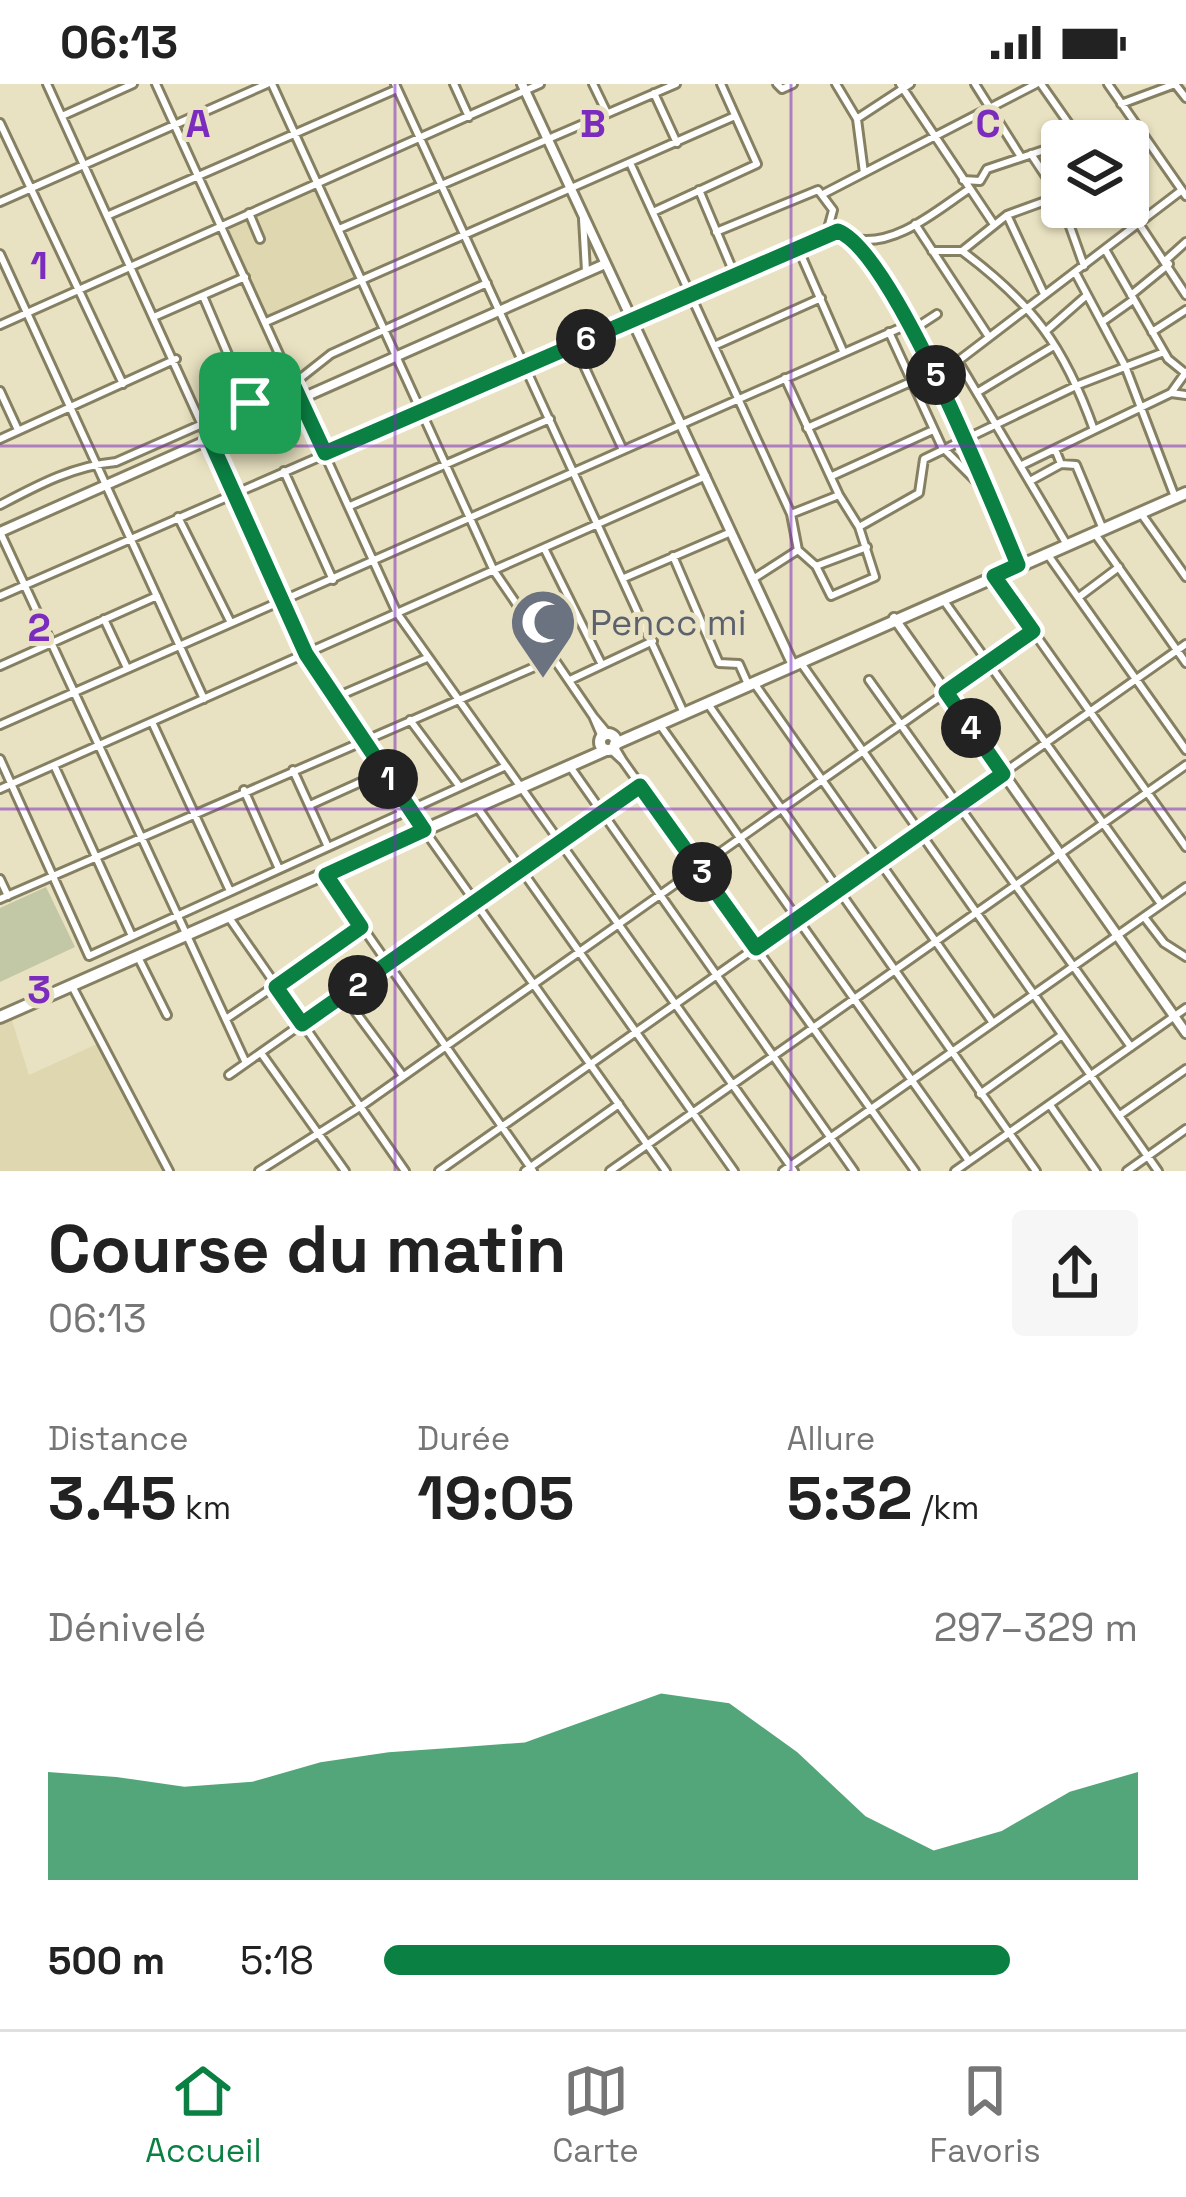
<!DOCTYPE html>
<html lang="fr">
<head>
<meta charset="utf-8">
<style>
  body { margin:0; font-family:"Space Grotesk",sans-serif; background:#f6f6f6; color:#222; height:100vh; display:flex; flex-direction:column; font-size:45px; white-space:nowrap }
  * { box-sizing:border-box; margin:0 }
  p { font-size:39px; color:#767676 }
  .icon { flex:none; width:66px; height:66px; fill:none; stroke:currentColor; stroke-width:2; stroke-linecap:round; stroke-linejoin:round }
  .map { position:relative; height:1087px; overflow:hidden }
  .drawer { display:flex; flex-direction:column; background:#fff; flex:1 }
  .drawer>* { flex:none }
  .tools { position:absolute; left:1041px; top:36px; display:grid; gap:24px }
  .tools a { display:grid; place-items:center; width:108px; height:108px; border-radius:12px; background:#fff; box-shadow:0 3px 9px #0004; font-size:60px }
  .pin { position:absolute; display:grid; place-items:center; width:102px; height:102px; color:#fff; margin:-51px; border-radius:24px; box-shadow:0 6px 18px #0006 }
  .km { position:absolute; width:60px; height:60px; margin:-30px; border-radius:50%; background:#222; color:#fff; font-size:33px; line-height:60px; text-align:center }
  .round { display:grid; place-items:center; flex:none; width:126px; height:126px; border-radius:12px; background:#f6f6f6 }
  .head { display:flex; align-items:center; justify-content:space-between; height:204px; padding:0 48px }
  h1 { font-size:66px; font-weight:700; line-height:90px }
  .figures { display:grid; grid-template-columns:repeat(3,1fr); gap:18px; height:204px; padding:12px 48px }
  .figures div { display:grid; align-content:center }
  .figures b { font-size:60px; font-weight:700 }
  .figures small { font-size:33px; font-weight:400 }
  .figures p { font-size:33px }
  .chart { height:336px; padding:24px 48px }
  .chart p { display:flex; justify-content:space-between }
  .chart svg { width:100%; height:216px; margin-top:12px; fill:#0b8043; opacity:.7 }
  ul { padding:0 48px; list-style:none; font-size:39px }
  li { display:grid; grid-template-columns:192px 144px 1fr; align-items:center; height:90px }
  li i { height:30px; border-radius:15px; background:#0b8043 }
  .status { display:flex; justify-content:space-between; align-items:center; height:84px; padding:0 60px; background:#fff; direction:ltr }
  .status svg { height:33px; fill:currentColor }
  .menu { display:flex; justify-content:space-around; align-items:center; height:168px; border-top:3px solid #e0e0e0; background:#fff; font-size:33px; color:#767676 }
  .menu a { display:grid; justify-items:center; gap:6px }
  .menu .on { color:#0b8043 }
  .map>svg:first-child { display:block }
  .built { fill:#dfd7b0 }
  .green { fill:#c2c8a5 }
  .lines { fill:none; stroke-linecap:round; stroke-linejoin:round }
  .street-casing { stroke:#868063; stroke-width:12 }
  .secondary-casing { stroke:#868063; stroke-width:14 }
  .primary-casing { stroke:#868063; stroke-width:16 }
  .street { stroke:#fff; stroke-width:6 }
  .secondary { stroke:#fff; stroke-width:8 }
  .primary { stroke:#fff; stroke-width:10 }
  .route-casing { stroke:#fff; stroke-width:24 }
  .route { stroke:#0b8043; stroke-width:15 }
  .grid { fill:none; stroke:#7b2cbf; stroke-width:3; stroke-opacity:0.55 }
  .labels { text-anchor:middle; stroke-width:10; stroke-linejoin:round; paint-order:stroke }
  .worship-label { font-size:36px; fill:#5b616d; stroke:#e9e2c2; text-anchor:start }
  .grid-label { font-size:39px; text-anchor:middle; font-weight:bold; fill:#7b2cbf; stroke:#e9e2c2; stroke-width:10; stroke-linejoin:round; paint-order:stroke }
</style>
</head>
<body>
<div class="status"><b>06:13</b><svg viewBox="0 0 49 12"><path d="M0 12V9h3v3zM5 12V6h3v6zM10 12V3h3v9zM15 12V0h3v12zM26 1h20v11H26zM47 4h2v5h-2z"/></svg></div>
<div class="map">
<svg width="1186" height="1087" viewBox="0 0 1186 1087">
  <rect width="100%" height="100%" fill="#e9e2c2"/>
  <path class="built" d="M316 103 356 191 265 234 224 141Z
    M11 933 29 991 97 960 163 1087H0V938Z"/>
  <path class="green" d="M46 803 75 863 0 898V824Z"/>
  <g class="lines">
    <g class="street-casing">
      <path id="street" d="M47 0 306 570 361 657 666 1087
        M156 0 397 529 794 1087
        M272 0 494 487 593 632
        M395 0 683 627
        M454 0 469 33
        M593 0 607 29
        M777 0 782 5 793 0
        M836 0 857 35 864 89
        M900 0 993 139
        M975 0 1021 73
        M1041 0 1081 57
        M1108 0 1186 112
        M654 9 677 59
        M1121 20 1175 0 1186 14
        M62 32 133 0
        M858 34 910 0
        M0 39 123 300
        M1031 70 1059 112
        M631 81 791 430
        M963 96 980 97 987 85 1062 60
        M699 106 734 189
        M825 109 1036 0
        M0 118 267 0
        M1063 123 1084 182
        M1128 123 1186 211
        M653 128 757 80 721 0
        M249 129 260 155
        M109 131 397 5
        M1007 131 1044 210
        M583 135 586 187
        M915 140 989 253
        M339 145 676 0
        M716 148 818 106 833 126 827 148
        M855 155C896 163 937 126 969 105
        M798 164 843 267
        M932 167H962L1007 131 1062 111
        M962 167C1033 220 1064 262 1094 346L1171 309 1186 288
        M1106 167 1168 275 1184 288
        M0 170 204 615
        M1166 176 1186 158
        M1075 188 1125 282 1175 413
        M1131 211 1169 180
        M203 212 256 336
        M156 232 245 193
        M266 238 735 32
        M1102 238 1133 216
        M0 241 540 0
        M911 247 937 230
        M1046 247 1087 211
        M889 248 942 363 985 406
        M1152 248 1186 226
        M574 260 623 366
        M714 262 821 214
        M958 277 1066 459
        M0 307 18 346
        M978 308 1054 262
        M1171 309 1186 311
        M807 344 958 277 1182 106
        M0 355 176 275
        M1055 365 1061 380 1076 381 1102 443
        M1022 381 1094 346
        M284 387 333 496
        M832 392 933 346
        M1030 397 1061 380
        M839 411 859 443
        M0 421C38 401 73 382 116 378L293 300 331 270 487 199
        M350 422 550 335
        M1140 428 1186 493
        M178 433 231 539
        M0 448 246 979
        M1095 450 1186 579
        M544 464 601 579
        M798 466 816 482 831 512 875 493 859 443 919 409 924 375 1078 301 1164 268
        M1048 471 1186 666
        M673 472 719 579 739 580 747 598
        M816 482 867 463
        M624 494 731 448
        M753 495 798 466 791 430 839 411 785 294
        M996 495 1186 763
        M0 512 838 147C892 166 992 420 1018 481
        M1079 513 1119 483
        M944 517 1161 820
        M104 535 127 584
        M801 579 1158 1087
        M0 582 157 512
        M570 596 653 557
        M869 596 1131 963
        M754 599 993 939
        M334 614 427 574
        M708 620 1036 1087
        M410 636 460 703
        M152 638 230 807
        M0 641 907 241
        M660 641 969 1077
        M602 653 593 632 608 650
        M610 665 623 677 614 662
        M0 675 89 872 506 682
        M623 677 915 1087
        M54 681 132 852
        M571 684 854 1087
        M293 686 328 763
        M0 705 706 392
        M244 706 279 785
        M310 721 383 688
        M477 723 734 1087
        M326 791 533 1087
        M0 795 8 812
        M0 815 553 575
        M1144 833 1164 859 1186 873
        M230 835 405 1087
        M139 875 167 931
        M72 902 169 1087
        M343 911 403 992
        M226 935 361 843
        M261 969 345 1087
        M229 991 640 702
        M980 1010 1062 951
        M1050 1021 1096 1087
        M1120 1031 1186 985
        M259 1087 360 1023 1033 547
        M439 1087 1186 560
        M525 1087 619 1020
        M610 1087 1186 681
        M783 1087 1186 803
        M955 1087 1186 924
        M1127 1087 1186 1045"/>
    </g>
    <g class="secondary-casing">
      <path id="secondary" d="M522 0 792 579
        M0 448 605 180
        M894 534 1186 949"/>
    </g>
    <g class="primary-casing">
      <path id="primary" d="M600 658a8 8 0 1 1 16 0a8 8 0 1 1-16 0Z
        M615 660 1186 409
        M0 933 606 666"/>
    </g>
    <use href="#street" class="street"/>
    <use href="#secondary" class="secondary"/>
    <use href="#primary" class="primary"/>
  </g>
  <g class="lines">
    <g class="route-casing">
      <path id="route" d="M838 147C893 168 992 419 1018 481L994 492 1033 547 946 608 1003 690 756 864 640 702 302 940 276 903 361 843 326 791 424 746 306 570 210 356 256 336 250 319 293 300 325 369Z"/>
    </g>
    <use href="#route" class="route"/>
  </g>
  <path class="grid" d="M395 0V1087M791 0V1087M0 362H1186M0 725H1186"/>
  <defs>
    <g id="mosque-pin" transform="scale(3.45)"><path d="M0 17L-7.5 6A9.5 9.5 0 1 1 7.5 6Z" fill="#6b7280" stroke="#e9e2c2"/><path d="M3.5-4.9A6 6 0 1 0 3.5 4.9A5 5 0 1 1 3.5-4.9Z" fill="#fff"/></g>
  </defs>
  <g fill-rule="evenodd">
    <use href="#mosque-pin" x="543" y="538"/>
  </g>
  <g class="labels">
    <g class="worship-label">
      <text x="590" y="551">Pencc mi</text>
    </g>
  </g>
  <g class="grid-label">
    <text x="198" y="53">A</text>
    <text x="593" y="53">B</text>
    <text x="988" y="53">C</text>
    <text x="39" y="195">1</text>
    <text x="39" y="557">2</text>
    <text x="39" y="919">3</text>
  </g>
</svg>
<div class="tools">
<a><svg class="icon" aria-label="layers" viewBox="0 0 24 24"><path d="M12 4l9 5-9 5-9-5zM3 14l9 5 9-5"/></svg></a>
</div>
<div class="pin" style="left:250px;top:319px;background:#1e9e55"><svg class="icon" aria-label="arrive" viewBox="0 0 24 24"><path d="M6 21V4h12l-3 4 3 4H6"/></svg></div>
<b class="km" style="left:388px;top:695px">1</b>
<b class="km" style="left:358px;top:901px">2</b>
<b class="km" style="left:702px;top:788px">3</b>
<b class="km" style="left:971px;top:644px">4</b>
<b class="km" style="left:936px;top:291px">5</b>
<b class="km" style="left:586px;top:255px">6</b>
</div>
<section class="drawer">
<div class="head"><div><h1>Course du matin</h1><p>06:13</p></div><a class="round"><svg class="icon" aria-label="share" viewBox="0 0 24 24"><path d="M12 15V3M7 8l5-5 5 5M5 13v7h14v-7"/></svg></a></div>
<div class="figures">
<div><p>Distance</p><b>3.45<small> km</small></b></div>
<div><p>Durée</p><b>19:05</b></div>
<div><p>Allure</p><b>5:32<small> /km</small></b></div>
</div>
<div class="chart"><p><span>Dénivelé</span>297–329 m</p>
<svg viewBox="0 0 160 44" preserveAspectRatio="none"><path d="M0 44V22L10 23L20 25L30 24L40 20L50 18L60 17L70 16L80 11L90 6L100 8L110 18L120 31L130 38L140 34L150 26L160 22V44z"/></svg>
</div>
<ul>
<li><b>500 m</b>5:18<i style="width:83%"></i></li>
</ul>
</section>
<nav class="menu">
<a class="on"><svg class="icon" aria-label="home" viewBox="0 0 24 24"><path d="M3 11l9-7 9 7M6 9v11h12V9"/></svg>Accueil</a>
<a><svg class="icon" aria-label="map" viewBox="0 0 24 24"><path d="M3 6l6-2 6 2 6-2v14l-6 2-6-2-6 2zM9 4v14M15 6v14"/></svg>Carte</a>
<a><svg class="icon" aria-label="saved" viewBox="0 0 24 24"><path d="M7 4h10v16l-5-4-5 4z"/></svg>Favoris</a>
</nav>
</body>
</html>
